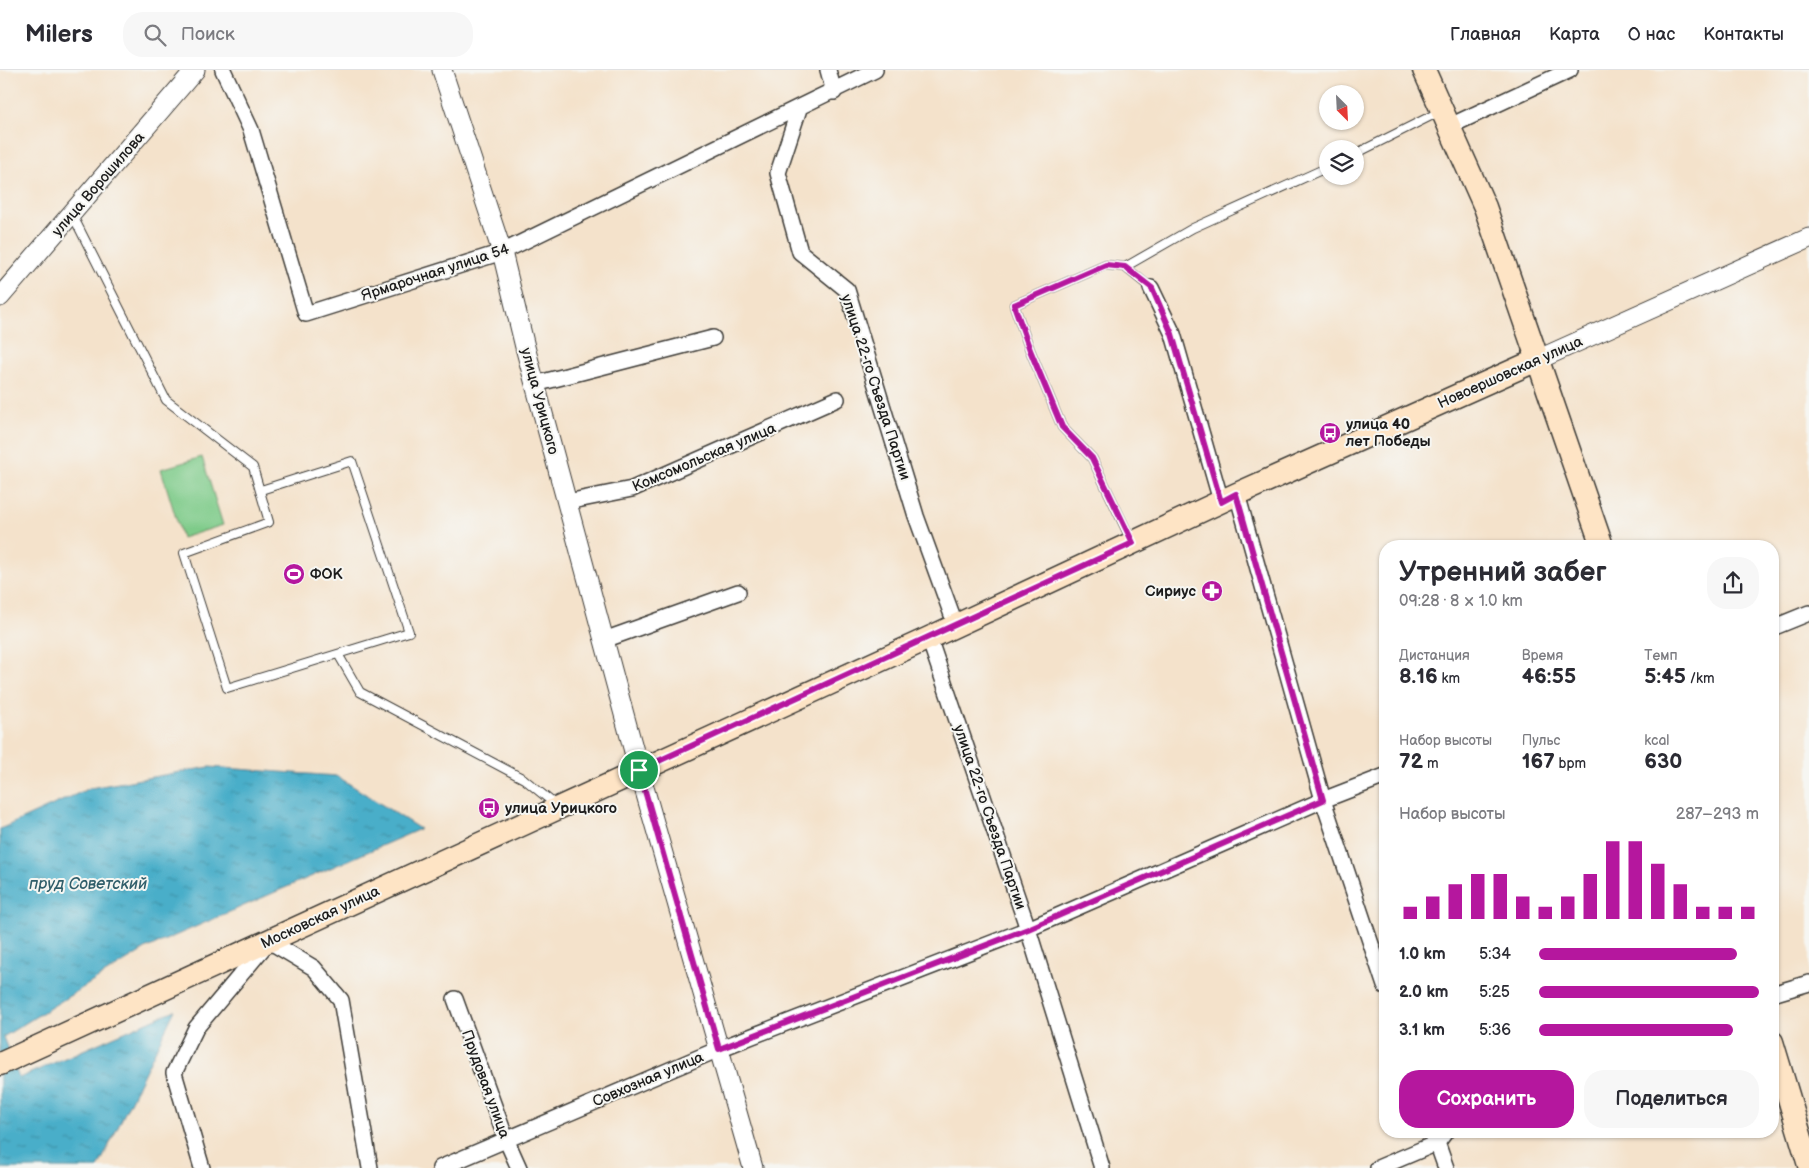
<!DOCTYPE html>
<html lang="ru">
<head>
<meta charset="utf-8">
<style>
  body { margin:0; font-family:"Balsamiq Sans",sans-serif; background:#f7f7f7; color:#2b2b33; height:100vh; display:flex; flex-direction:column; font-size:19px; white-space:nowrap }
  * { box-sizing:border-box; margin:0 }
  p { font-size:16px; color:#7c7c81 }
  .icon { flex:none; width:28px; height:28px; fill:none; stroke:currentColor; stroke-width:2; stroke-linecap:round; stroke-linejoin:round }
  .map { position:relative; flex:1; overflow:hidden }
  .sheet { position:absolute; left:1379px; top:470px; width:400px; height:598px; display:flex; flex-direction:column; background:#fff; border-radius:20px; box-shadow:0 1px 4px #0004 }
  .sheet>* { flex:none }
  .needle { width:32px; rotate:156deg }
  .buttons { position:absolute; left:1319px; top:15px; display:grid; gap:10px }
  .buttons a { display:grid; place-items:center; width:45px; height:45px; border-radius:50%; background:#fff; box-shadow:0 1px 4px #0004; font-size:25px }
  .pin { position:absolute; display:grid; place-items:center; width:42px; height:42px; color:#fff; margin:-21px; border:2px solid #fff; border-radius:50%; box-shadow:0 1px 5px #0007 }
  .round { display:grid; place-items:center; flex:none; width:52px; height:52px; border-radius:20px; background:#f7f7f7 }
  .head { display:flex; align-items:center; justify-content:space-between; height:85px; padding:0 20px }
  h1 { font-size:28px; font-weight:600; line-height:38px }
  .figures { display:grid; grid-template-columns:repeat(3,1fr); gap:8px; height:85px; padding:5px 20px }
  .figures div { display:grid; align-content:center }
  .figures b { font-size:21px; font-weight:600 }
  .figures small { font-size:14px; font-weight:400 }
  .figures p { font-size:14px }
  .chart { height:140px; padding:10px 20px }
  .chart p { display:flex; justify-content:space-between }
  .chart svg { width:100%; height:90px; margin-top:5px; stroke:#b5179e; stroke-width:6 }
  .action { display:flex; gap:10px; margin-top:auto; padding:10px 20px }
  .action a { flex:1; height:58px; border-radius:20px; background:#b5179e; color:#fff; font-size:20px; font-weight:600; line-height:58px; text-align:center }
  .action a+a { background:#f7f7f7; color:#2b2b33 }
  ul { padding:0 20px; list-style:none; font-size:16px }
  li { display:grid; grid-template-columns:80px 60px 1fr; align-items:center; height:38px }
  li i { height:12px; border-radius:6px; background:#b5179e }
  header { display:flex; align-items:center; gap:30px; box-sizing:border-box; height:70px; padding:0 25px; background:#fff; border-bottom:1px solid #e1e1e2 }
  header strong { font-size:24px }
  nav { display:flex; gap:28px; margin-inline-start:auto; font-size:18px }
  .search { width:350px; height:45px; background:#f7f7f7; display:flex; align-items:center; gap:12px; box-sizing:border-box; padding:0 18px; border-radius:20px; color:#7c7c81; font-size:19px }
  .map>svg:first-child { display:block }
  .park { fill:#7ecb89; stroke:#4d7452 }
  .water { fill:url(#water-ripples); stroke:#326572 }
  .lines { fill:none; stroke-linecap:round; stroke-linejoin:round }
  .service-casing { stroke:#3c3a36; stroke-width:10 }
  .minor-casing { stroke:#3c3a36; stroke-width:18 }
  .tertiary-casing { stroke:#3c3a36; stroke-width:21 }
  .secondary-casing { stroke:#3c3a36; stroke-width:25 }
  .service { stroke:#fff; stroke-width:8 }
  .minor { stroke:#fff; stroke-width:15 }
  .tertiary { stroke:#fff; stroke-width:19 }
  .secondary { stroke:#fee4c5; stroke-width:22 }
  .route-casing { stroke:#fff; stroke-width:10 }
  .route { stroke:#b5179e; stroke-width:6 }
  .labels { text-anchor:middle; stroke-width:4; stroke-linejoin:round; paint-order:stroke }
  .street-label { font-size:15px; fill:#1c1c1c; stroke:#f6f6f2 }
  .poi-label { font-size:15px; font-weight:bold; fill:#1c1c1c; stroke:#f6f6f2; text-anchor:start }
  .water-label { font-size:16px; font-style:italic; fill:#305e6a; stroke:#f6f6f2 }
</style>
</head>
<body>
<header>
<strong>Milers</strong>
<div class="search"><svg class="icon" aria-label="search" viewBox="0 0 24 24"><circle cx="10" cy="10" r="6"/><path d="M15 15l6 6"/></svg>Поиск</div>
<nav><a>Главная</a><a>Карта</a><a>О нас</a><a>Контакты</a></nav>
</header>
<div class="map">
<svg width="1809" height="1098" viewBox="0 0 1809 1098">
  <defs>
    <pattern id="water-ripples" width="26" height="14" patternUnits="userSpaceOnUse" patternTransform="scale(1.25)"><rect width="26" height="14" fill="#49aec9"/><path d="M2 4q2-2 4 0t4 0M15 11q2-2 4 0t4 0" fill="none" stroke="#3c8da2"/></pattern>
  </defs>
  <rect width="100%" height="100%" fill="#f6f6f2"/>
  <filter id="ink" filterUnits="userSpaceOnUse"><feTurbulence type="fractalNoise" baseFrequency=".02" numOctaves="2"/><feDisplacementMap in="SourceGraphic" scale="10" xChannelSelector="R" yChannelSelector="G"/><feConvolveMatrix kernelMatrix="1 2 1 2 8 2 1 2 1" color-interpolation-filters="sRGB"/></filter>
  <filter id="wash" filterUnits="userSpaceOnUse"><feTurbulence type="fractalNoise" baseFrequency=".0096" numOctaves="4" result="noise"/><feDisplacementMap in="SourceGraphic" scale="20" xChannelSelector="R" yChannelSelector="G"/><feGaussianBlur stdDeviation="1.12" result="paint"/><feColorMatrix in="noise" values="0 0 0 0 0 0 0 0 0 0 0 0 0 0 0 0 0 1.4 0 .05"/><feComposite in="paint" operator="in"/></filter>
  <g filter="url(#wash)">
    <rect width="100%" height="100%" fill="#f4e2cb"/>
    <path class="park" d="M202 387 223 455 182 468 161 399Z"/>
    <path class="water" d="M209 697 337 706 420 759 147 878 3 967 19 1008 175 940 98 1098H0V759L90 718Z"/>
  </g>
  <g filter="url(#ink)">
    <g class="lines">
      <g class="service-casing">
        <path id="service" d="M1355 84 1441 41
          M72 144 166 330 253 397 269 452 184 483 227 618 409 562 352 391 261 420
          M1125 197 1193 158 1328 97
          M1132 472 1092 388 1062 357 1030 280 1014 235 1106 195 1125 197 1151 218
          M338 584 360 622 524 709 557 736"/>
      </g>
      <g class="minor-casing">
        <path id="minor" d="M223 0 251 60 306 244 502 182 875 0
          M828 0 834 22
          M799 39 778 103 800 182 847 220 916 446 956 556
          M1450 56 1570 0
          M1151 218 1173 264 1221 431
          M535 314 713 268
          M1237 424 1323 730 1385 916
          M567 432 632 419 837 329
          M1772 558 1809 543
          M929 568 1028 859 1102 1098
          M604 570 738 522
          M1772 924 1809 913
          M455 929 506 1069 519 1098
          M1434 1064 1446 1098
          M202 1098 174 1003 196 958 269 871 314 898 341 930 370 1098
          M440 1098 719 979 1028 859 1323 730 1385 706
          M1378 1098 1437 1073 1446 1061"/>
      </g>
      <g class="tertiary-casing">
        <path id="tertiary" d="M442 0 502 182 525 277 639 700 753 1098
          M0 227 195 0
          M1537 290 1809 168"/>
      </g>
      <g class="secondary-casing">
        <path id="secondary" d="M1424 0 1485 137 1602 476
          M1772 972 1809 1095
          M0 994 929 568 1237 424 1537 290"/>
      </g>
      <use href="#service" class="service"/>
      <use href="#minor" class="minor"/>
      <use href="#tertiary" class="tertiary"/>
      <use href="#secondary" class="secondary"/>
    </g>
  </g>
  <g class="lines" filter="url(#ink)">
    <g class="route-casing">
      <path id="route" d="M1106 195 1125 197 1152 218 1172 264 1221 432 1236 424 1323 730 1028 859 719 979 639 700 1133 473 1092 388 1062 357 1030 280 1014 235Z"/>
    </g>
    <use href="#route" class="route"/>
  </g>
  <defs>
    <g id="bus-disc" transform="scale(1.125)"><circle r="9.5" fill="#b5179e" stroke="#f6f6f2"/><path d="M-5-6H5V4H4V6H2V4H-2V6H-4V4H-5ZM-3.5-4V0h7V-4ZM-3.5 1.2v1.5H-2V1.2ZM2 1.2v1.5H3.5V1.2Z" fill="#fff"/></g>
    <g id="stadium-disc" transform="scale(1.125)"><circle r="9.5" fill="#b5179e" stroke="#f6f6f2"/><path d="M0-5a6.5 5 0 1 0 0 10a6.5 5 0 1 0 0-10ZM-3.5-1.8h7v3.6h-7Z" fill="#fff"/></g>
    <g id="pharmacy-disc" transform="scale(1.125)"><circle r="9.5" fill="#b5179e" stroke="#f6f6f2"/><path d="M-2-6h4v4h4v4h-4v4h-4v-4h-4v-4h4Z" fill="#fff"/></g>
  </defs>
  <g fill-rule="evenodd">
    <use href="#bus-disc" x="1330" y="363"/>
    <use href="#stadium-disc" x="294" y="504"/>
    <use href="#pharmacy-disc" x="1212" y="521"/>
    <use href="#bus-disc" x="489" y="738"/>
  </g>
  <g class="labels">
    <g class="street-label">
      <text transform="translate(98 114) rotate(-49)" y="5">улица Ворошилова</text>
      <text transform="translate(435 202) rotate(-18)" y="5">Ярмарочная улица 54</text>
      <text transform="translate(1510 302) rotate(-24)" y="5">Новоершовская улица</text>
      <text transform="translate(876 317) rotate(72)" y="5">улица 22-го Съезда Партии</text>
      <text transform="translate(540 331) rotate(75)" y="5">улица Урицкого</text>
      <text transform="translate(704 387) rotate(-23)" y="5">Комсомольская улица</text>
      <text transform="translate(990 747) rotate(71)" y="5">улица 22-го Съезда Партии</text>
      <text transform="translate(320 847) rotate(-25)" y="5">Московская улица</text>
      <text transform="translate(648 1009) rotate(-23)" y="5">Совхозная улица</text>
      <text transform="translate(486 1014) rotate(70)" y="5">Прудовая улица</text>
    </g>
    <g class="poi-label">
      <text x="1346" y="359">улица 40<tspan x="1346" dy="17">лет Победы</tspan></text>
      <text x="310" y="509">ФОК</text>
      <text x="1196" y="526" text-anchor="end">Сириус</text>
      <text x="505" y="743">улица Урицкого</text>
    </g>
    <g class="water-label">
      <text x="88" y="819">пруд Советский</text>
    </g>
  </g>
</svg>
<div class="buttons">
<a><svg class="needle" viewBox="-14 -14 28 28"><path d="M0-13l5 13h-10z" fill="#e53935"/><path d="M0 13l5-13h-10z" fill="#7c7c81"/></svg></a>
<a><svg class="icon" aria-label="layers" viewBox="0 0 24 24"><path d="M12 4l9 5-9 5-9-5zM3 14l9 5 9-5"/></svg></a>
</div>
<div class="pin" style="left:639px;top:700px;background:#1e9e55"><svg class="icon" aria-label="arrive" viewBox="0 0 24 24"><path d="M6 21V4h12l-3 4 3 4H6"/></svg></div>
<section class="sheet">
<div class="head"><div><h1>Утренний забег</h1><p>09:28 · 8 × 1.0 km</p></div><a class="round"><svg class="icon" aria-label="share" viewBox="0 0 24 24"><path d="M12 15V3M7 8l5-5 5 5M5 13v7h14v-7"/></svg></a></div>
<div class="figures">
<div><p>Дистанция</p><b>8.16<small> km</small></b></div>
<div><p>Время</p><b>46:55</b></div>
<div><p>Темп</p><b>5:45<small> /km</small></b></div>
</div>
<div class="figures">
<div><p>Набор высоты</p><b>72<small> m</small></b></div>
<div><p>Пульс</p><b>167<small> bpm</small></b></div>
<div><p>kcal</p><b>630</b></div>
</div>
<div class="chart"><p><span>Набор высоты</span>287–293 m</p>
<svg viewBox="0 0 160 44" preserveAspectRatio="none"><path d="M5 44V38M15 44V33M25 44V27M35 44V22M45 44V22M55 44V33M65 44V38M75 44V33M85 44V22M95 44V6M105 44V6M115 44V17M125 44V27M135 44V38M145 44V38M155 44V38"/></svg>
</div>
<ul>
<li><b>1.0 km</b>5:34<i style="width:90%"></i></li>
<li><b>2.0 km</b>5:25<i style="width:100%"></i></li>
<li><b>3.1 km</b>5:36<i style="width:88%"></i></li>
</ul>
<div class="action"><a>Сохранить</a><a>Поделиться</a></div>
</section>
</div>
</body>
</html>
